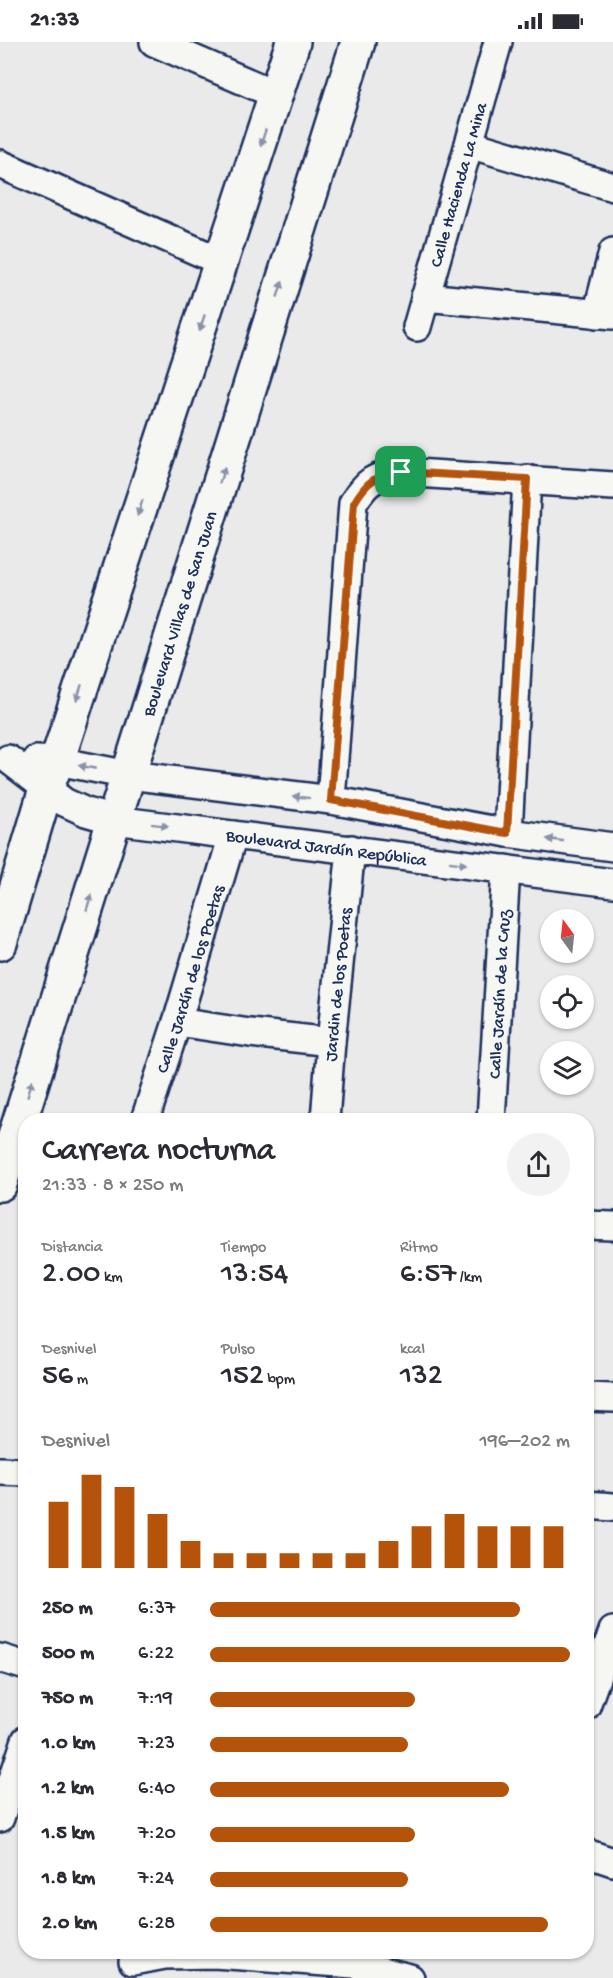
<!DOCTYPE html>
<html lang="es">
<head>
<meta charset="utf-8">
<style>
  body { margin:0; font-family:"Gochi Hand",sans-serif; background:#f2f2f3; color:#2b2b33; height:100vh; display:flex; flex-direction:column; font-size:22px; white-space:nowrap }
  * { box-sizing:border-box; margin:0 }
  p { font-size:20px; color:#7c7c81 }
  .icon { flex:none; width:33px; height:33px; fill:none; stroke:currentColor; stroke-width:2; stroke-linecap:round; stroke-linejoin:round }
  .map { position:relative; flex:1; overflow:hidden }
  .drawer { position:absolute; left:18px; top:1071px; width:576px; height:846px; display:flex; flex-direction:column; background:#fff; border-radius:24px; box-shadow:0 2px 4px #0004 }
  .drawer>* { flex:none }
  .needle { width:39px; rotate:345deg }
  .tools { position:absolute; left:540px; top:867px; display:grid; gap:12px }
  .tools a { display:grid; place-items:center; width:54px; height:54px; border-radius:50%; background:#fff; box-shadow:0 2px 4px #0004; font-size:30px }
  .pin { position:absolute; display:grid; place-items:center; width:51px; height:51px; color:#fff; margin:-26px; border-radius:12px; box-shadow:0 3px 9px #0006 }
  .round { display:grid; place-items:center; flex:none; width:63px; height:63px; border-radius:32px; background:#f2f2f3 }
  .summary { display:flex; align-items:center; justify-content:space-between; height:102px; padding:0 24px }
  h1 { font-size:33px; font-weight:600; line-height:45px }
  .stats { display:grid; grid-template-columns:repeat(3,1fr); gap:9px; height:102px; padding:6px 24px }
  .stats div { display:grid; align-content:center }
  .stats b { font-size:30px; font-weight:600 }
  .stats small { font-size:16px; font-weight:400 }
  .stats p { font-size:16px }
  .chart { height:168px; padding:12px 24px }
  .chart p { display:flex; justify-content:space-between }
  .chart svg { width:100%; height:108px; margin-top:6px; stroke:#b45309; stroke-width:6 }
  ul { padding:0 24px; list-style:none; font-size:20px }
  li { display:grid; grid-template-columns:96px 72px 1fr; align-items:center; height:45px }
  li i { height:15px; border-radius:8px; background:#b45309 }
  .status { display:flex; justify-content:space-between; align-items:center; height:42px; padding:0 30px; background:#fff; direction:ltr }
  .status svg { height:16px; fill:currentColor }
  .map>svg:first-child { display:block }
  .lines { fill:none; stroke-linecap:round; stroke-linejoin:round }
  .street-casing { stroke:#1b2f5e; stroke-width:32 }
  .secondary-casing { stroke:#1b2f5e; stroke-width:38 }
  .street { stroke:#f6f6f2; stroke-width:27 }
  .secondary { stroke:#f6f6f2; stroke-width:33 }
  .oneway { fill:#8892a8 }
  .route-casing { stroke:#fff; stroke-width:12 }
  .route { stroke:#b45309; stroke-width:8 }
  .labels { text-anchor:middle; stroke-width:4.5; stroke-linejoin:round; paint-order:stroke }
  .street-label { font-size:18px; fill:#1b2f5e; stroke:#f6f6f2 }
</style>
</head>
<body>
<div class="status"><b>21:33</b><svg viewBox="0 0 49 12"><path d="M0 12V9h3v3zM5 12V6h3v6zM10 12V3h3v9zM15 12V0h3v12zM26 1h20v11H26zM47 4h2v5h-2z"/></svg></div>
<div class="map">
<svg width="613" height="1936" viewBox="0 0 613 1936">
  <rect width="100%" height="100%" fill="#e9eae9"/>
  <filter id="ink" filterUnits="userSpaceOnUse"><feTurbulence type="fractalNoise" baseFrequency=".0167" numOctaves="2"/><feDisplacementMap in="SourceGraphic" scale="12" xChannelSelector="R" yChannelSelector="G"/><feConvolveMatrix kernelMatrix="1 2 1 2 8 2 1 2 1" color-interpolation-filters="sRGB"/></filter>
  <g filter="url(#ink)">
    <g class="lines">
      <g class="street-casing">
        <g id="street">
          <path d="M154 0 277 53"/>
          <path d="M469 102 613 145"/>
          <path d="M0 122 222 220"/>
          <path d="M425 255 613 273"/>
          <path d="M597 272 613 210"/>
          <path id="s1" d="M417 285 498 0"/>
          <path id="s2" d="M8 717 64 760 86 770 114 778 613 841"/>
          <path d="M36 718 57 719 129 733 331 758 508 791 613 805"/>
          <path d="M331 758 353 461C369 436 374 436 401 430L613 444"/>
          <path d="M508 791 527 437"/>
          <path d="M177 980 250 991 331 1000"/>
          <path id="s3" d="M145 1078 177 980 233 793"/>
          <path id="s4" d="M325 1078 331 1000 351 807"/>
          <path id="s5" d="M491 1078 506 827"/>
          <path d="M586 1183 613 1184"/>
          <path d="M586 1355 613 1356"/>
          <path d="M0 1429 26 1430"/>
          <path d="M586 1463 613 1465"/>
          <path d="M0 1616 26 1624"/>
          <path d="M586 1664 613 1589"/>
          <path d="M0 1776 26 1698"/>
          <path d="M586 1811 613 1820"/>
          <path d="M133 1919 165 1913 214 1912 354 1922 410 1936"/>
        </g>
      </g>
      <g class="secondary-casing">
        <g id="secondary">
          <path d="M0 901 46 747 57 719 293 0"/>
          <path id="s6" d="M0 1142 358 0"/>
        </g>
      </g>
      <use href="#street" class="street"/>
      <use href="#secondary" class="secondary"/>
    </g>
    <defs><path id="oneway-solid" d="M-6-.8H1V-3.2L6.5 0L1 3.2V.8H-6Z" transform="scale(1.5)"/></defs>
    <g class="oneway">
      <use href="#oneway-solid" transform="translate(263 96) rotate(108)"/>
      <use href="#oneway-solid" transform="translate(280 247) rotate(-73)"/>
      <use href="#oneway-solid" transform="translate(202 281) rotate(108)"/>
      <use href="#oneway-solid" transform="translate(222 433) rotate(-73)"/>
      <use href="#oneway-solid" transform="translate(140 466) rotate(108)"/>
      <use href="#oneway-solid" transform="translate(79 651) rotate(108)"/>
      <use href="#oneway-solid" transform="translate(87 725) rotate(-169)"/>
      <use href="#oneway-solid" transform="translate(301 755) rotate(-173)"/>
      <use href="#oneway-solid" transform="translate(160 783) rotate(7)"/>
      <use href="#oneway-solid" transform="translate(555 798) rotate(-172)"/>
      <use href="#oneway-solid" transform="translate(458 821) rotate(7)"/>
      <use href="#oneway-solid" transform="translate(89 860) rotate(-73)"/>
      <use href="#oneway-solid" transform="translate(30 1046) rotate(-73)"/>
    </g>
  </g>
  <g class="lines" filter="url(#ink)">
    <g class="route-casing">
      <path id="route" d="M401 430 527 437 507 791 331 758 354 461C369 436 374 436 401 430Z"/>
    </g>
    <use href="#route" class="route"/>
  </g>
  <g class="labels">
    <g class="street-label">
      <text dy="6" stroke="none"><textPath href="#s1" startOffset="148">Calle Hacienda La Mina</textPath></text>
      <text dy="6" stroke="none"><textPath href="#s6" startOffset="598">Boulevard Villas de San Juan</textPath></text>
      <text dy="6" stroke="none"><textPath href="#s2" startOffset="338">Boulevard Jardín República</textPath></text>
      <text dy="6" stroke="none"><textPath href="#s3" startOffset="148">Calle Jardín de los Poetas</textPath></text>
      <text dy="6" stroke="none"><textPath href="#s4" startOffset="136">Jardin de los Poetas</textPath></text>
      <text dy="6" stroke="none"><textPath href="#s5" startOffset="126">Calle Jardín de la Cruz</textPath></text>
    </g>
  </g>
</svg>
<div class="tools">
<a><svg class="needle" viewBox="-14 -14 28 28"><path d="M0-13l5 13h-10z" fill="#e53935"/><path d="M0 13l5-13h-10z" fill="#7c7c81"/></svg></a>
<a><svg class="icon" aria-label="locate" viewBox="0 0 24 24"><circle cx="12" cy="12" r="6"/><path d="M12 2v4M12 18v4M2 12h4M18 12h4"/></svg></a>
<a><svg class="icon" aria-label="layers" viewBox="0 0 24 24"><path d="M12 4l9 5-9 5-9-5zM3 14l9 5 9-5"/></svg></a>
</div>
<div class="pin" style="left:401px;top:430px;background:#1e9e55"><svg class="icon" aria-label="arrive" viewBox="0 0 24 24"><path d="M6 21V4h12l-3 4 3 4H6"/></svg></div>
<section class="drawer">
<div class="summary"><div><h1>Carrera nocturna</h1><p>21:33 · 8 × 250 m</p></div><a class="round"><svg class="icon" aria-label="share" viewBox="0 0 24 24"><path d="M12 15V3M7 8l5-5 5 5M5 13v7h14v-7"/></svg></a></div>
<div class="stats">
<div><p>Distancia</p><b>2.00<small> km</small></b></div>
<div><p>Tiempo</p><b>13:54</b></div>
<div><p>Ritmo</p><b>6:57<small> /km</small></b></div>
</div>
<div class="stats">
<div><p>Desnivel</p><b>56<small> m</small></b></div>
<div><p>Pulso</p><b>152<small> bpm</small></b></div>
<div><p>kcal</p><b>132</b></div>
</div>
<div class="chart"><p><span>Desnivel</span>196–202 m</p>
<svg viewBox="0 0 160 44" preserveAspectRatio="none"><path d="M5 44V17M15 44V6M25 44V11M35 44V22M45 44V33M55 44V38M65 44V38M75 44V38M85 44V38M95 44V38M105 44V33M115 44V27M125 44V22M135 44V27M145 44V27M155 44V27"/></svg>
</div>
<ul>
<li><b>250 m</b>6:37<i style="width:86%"></i></li>
<li><b>500 m</b>6:22<i style="width:100%"></i></li>
<li><b>750 m</b>7:19<i style="width:57%"></i></li>
<li><b>1.0 km</b>7:23<i style="width:55%"></i></li>
<li><b>1.2 km</b>6:40<i style="width:83%"></i></li>
<li><b>1.5 km</b>7:20<i style="width:57%"></i></li>
<li><b>1.8 km</b>7:24<i style="width:55%"></i></li>
<li><b>2.0 km</b>6:28<i style="width:94%"></i></li>
</ul>
</section>
</div>
</body>
</html>
